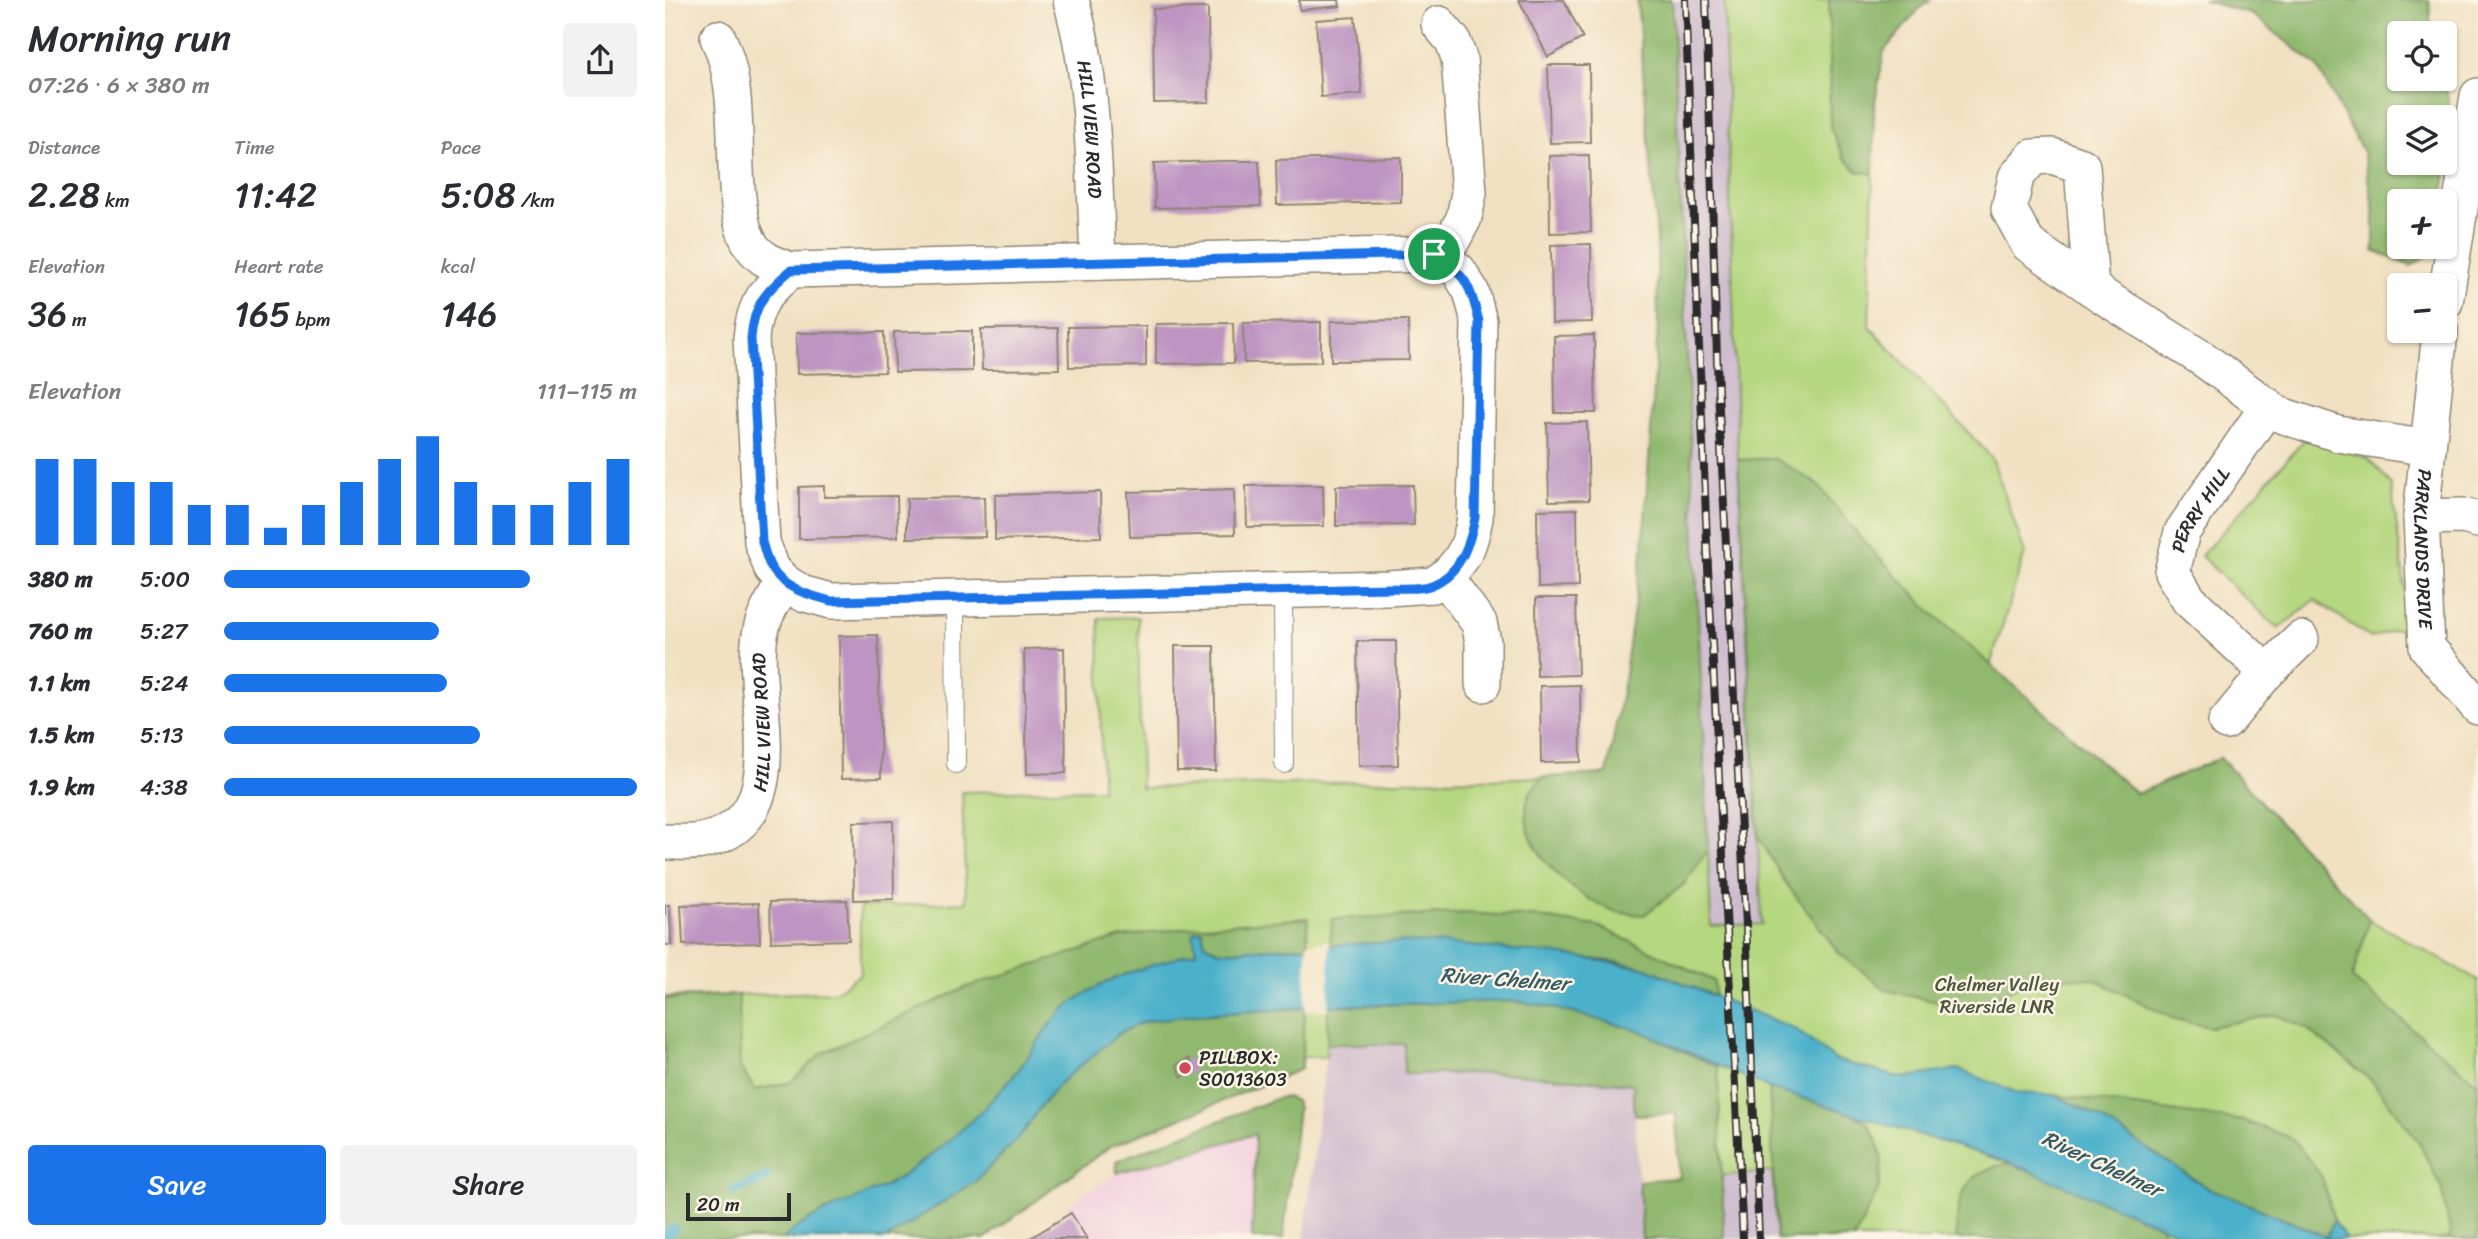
<!DOCTYPE html>
<html lang="en">
<head>
<meta charset="utf-8">
<style>
  body { margin:0; font-family:Sriracha,sans-serif; background:#f2f2f3; color:#2b2b33; height:100vh; display:flex; flex-direction:column; font-size:26px; white-space:nowrap }
  * { box-sizing:border-box; margin:0 }
  p { font-size:23px; color:#7c7c81 }
  .icon { flex:none; width:38px; height:38px; fill:none; stroke:currentColor; stroke-width:2; stroke-linecap:round; stroke-linejoin:round }
  .map { position:relative; flex:1; overflow:hidden }
  .sheet { display:flex; flex-direction:column; background:#fff; width:665px }
  .sheet>* { flex:none }
  .fabs { position:absolute; left:1722px; top:21px; display:grid; gap:14px }
  .fabs a { display:grid; place-items:center; width:70px; height:70px; border-radius:7px; background:#fff; box-shadow:0 2px 5px #0004; font-size:35px }
  .scale { position:absolute; left:21px; bottom:18px; width:105px; box-sizing:border-box; padding-left:7px; border:4px solid #2b2b2b; border-top:0; font-size:19px; line-height:24px; white-space:nowrap; color:#2b2b2b; -webkit-text-stroke:5px #fcf5e5; paint-order:stroke }
  .pin { position:absolute; display:grid; place-items:center; width:60px; height:60px; color:#fff; margin:-30px; border:4px solid #fff; border-radius:50%; box-shadow:0 2px 7px #0007 }
  .round { display:grid; place-items:center; flex:none; width:74px; height:74px; border-radius:7px; background:#f2f2f3 }
  .overview { display:flex; align-items:center; justify-content:space-between; height:119px; padding:0 28px }
  h1 { font-size:38px; font-weight:600; line-height:52px }
  .figures { display:grid; grid-template-columns:repeat(3,1fr); gap:10px; height:119px; padding:7px 28px }
  .figures div { display:grid; align-content:center }
  .figures b { font-size:35px; font-weight:600 }
  .figures small { font-size:19px; font-weight:400 }
  .figures p { font-size:19px }
  .chart { height:196px; padding:14px 28px }
  .chart p { display:flex; justify-content:space-between }
  .chart svg { width:100%; height:126px; margin-top:7px; stroke:#1a73e8; stroke-width:6 }
  .action { display:flex; gap:14px; margin-top:auto; padding:14px 28px }
  .action a { flex:1; height:80px; border-radius:7px; background:#1a73e8; color:#fff; font-size:28px; font-weight:600; line-height:80px; text-align:center }
  .action a+a { background:#f2f2f3; color:#2b2b33 }
  ul { padding:0 28px; list-style:none; font-size:23px }
  li { display:grid; grid-template-columns:112px 84px 1fr; align-items:center; height:52px }
  li i { height:18px; border-radius:9px; background:#1a73e8 }
  main { display:flex; flex:1; min-height:0 }
  .map>svg:first-child { display:block }
  .built { fill:#f3cfdf }
  .industrial { fill:#cfbdce }
  .green { fill:#b5d780; stroke:#708156; stroke-width:2 }
  .forest { fill:#90b86e; stroke:#5e724c; stroke-width:2; fill-rule:evenodd }
  .water { fill:#4bb1ca; stroke:#3b6e7a; stroke-width:2 }
  .pier { fill:#f1e1c2 }
  .lines { fill:none; stroke-linecap:round; stroke-linejoin:round }
  .stream { stroke:#4bb1ca; stroke-width:10 }
  .building { fill:#be94c2 }
  .service-casing { stroke:#8e8676; stroke-width:20 }
  .minor-casing { stroke:#8e8676; stroke-width:38 }
  .service { stroke:#fff; stroke-width:18 }
  .minor { stroke:#fff; stroke-width:35 }
  .rail-casing { stroke:#2b2b2b; stroke-width:8 }
  .rail { stroke:#fcf5e5; stroke-width:5; stroke-dasharray:16; stroke-linecap:butt }
  .route-casing { stroke:#fff; stroke-width:14 }
  .route { stroke:#1a73e8; stroke-width:9 }
  .poi-dot { fill:#d1495b; stroke:#fcf5e5; stroke-width:2.5 }
  .labels { text-anchor:middle; stroke-width:5; stroke-linejoin:round; paint-order:stroke }
  .street-label { font-size:19px; fill:#2b2b2b; stroke:#fcf5e5 }
  .park-label { font-size:19px; fill:#4e5640; stroke:#fcf5e5 }
  .poi-label { font-size:19px; fill:#2b2b2b; stroke:#fcf5e5; text-anchor:start }
  .water-label { font-size:21px; font-style:italic; fill:#365a63; stroke:#fcf5e5 }
</style>
</head>
<body>
<main>
<section class="sheet">
<div class="overview"><div><h1>Morning run</h1><p>07:26 · 6 × 380 m</p></div><a class="round"><svg class="icon" aria-label="share" viewBox="0 0 24 24"><path d="M12 15V3M7 8l5-5 5 5M5 13v7h14v-7"/></svg></a></div>
<div class="figures">
<div><p>Distance</p><b>2.28<small> km</small></b></div>
<div><p>Time</p><b>11:42</b></div>
<div><p>Pace</p><b>5:08<small> /km</small></b></div>
</div>
<div class="figures">
<div><p>Elevation</p><b>36<small> m</small></b></div>
<div><p>Heart rate</p><b>165<small> bpm</small></b></div>
<div><p>kcal</p><b>146</b></div>
</div>
<div class="chart"><p><span>Elevation</span>111–115 m</p>
<svg viewBox="0 0 160 44" preserveAspectRatio="none"><path d="M5 44V14M15 44V14M25 44V22M35 44V22M45 44V30M55 44V30M65 44V38M75 44V30M85 44V22M95 44V14M105 44V6M115 44V22M125 44V30M135 44V30M145 44V22M155 44V14"/></svg>
</div>
<ul>
<li><b>380 m</b>5:00<i style="width:74%"></i></li>
<li><b>760 m</b>5:27<i style="width:52%"></i></li>
<li><b>1.1 km</b>5:24<i style="width:54%"></i></li>
<li><b>1.5 km</b>5:13<i style="width:62%"></i></li>
<li><b>1.9 km</b>4:38<i style="width:100%"></i></li>
</ul>
<div class="action"><a>Save</a><a>Share</a></div>
</section>
<div class="map">
<svg width="1813" height="1239" viewBox="0 0 1813 1239">
  <rect width="100%" height="100%" fill="#fcf5e5"/>
  <filter id="ink" filterUnits="userSpaceOnUse"><feTurbulence type="fractalNoise" baseFrequency=".0143" numOctaves="2"/><feDisplacementMap in="SourceGraphic" scale="14" xChannelSelector="R" yChannelSelector="G"/><feConvolveMatrix kernelMatrix="1 2 1 2 8 2 1 2 1" color-interpolation-filters="sRGB"/></filter>
  <filter id="wash" filterUnits="userSpaceOnUse"><feTurbulence type="fractalNoise" baseFrequency=".00686" numOctaves="4" result="noise"/><feDisplacementMap in="SourceGraphic" scale="28" xChannelSelector="R" yChannelSelector="G"/><feGaussianBlur stdDeviation="1.57" result="paint"/><feColorMatrix in="noise" values="0 0 0 0 0 0 0 0 0 0 0 0 0 0 0 0 0 1.4 0 .05"/><feComposite in="paint" operator="in"/></filter>
  <g filter="url(#wash)">
    <rect width="100%" height="100%" fill="#f1e1c2"/>
    <path class="built" d="M590 1134 587 1239H364L405 1213 401 1206 452 1173Z"/>
    <path class="industrial" d="M1007 0H1059L1073 460 1084 640 1107 1172 1112 1239H1059Z
      M662 1044H739L740 1074 839 1073 968 1084 977 1239H639Z"/>
    <path class="green" d="M1059 0H1164L1165 127 1192 171 1208 174 1204 326 1327 458 1360 553 1325 666 1472 794 1555 758 1705 920 1813 980V1239H1112L1107 1172 1014 1178 1011 1113 970 1115 968 1084 839 1073 739 1074V1044H662L661 1057H638L636 1069 444 1147 319 1239H0V997L170 992 195 974V907L301 902 297 792 437 789 434 618 473 617 476 788 1040 773 1046 926 1097 924 1073 460Z
      M1640 439 1703 458 1726 484 1745 625 1706 638 1650 600 1613 629 1536 556Z"/>
    <path class="forest" d="M972 0H1007L1043 850 1018 885 979 915C971 914 961 914 953 912 910 900 844 842 865 793 867 788 874 782 878 777L942 774 959 680 978 547 993 326 992 238Z
      M1164 0H1266L1253 10 1219 51 1209 108 1208 174 1192 171 1179 157 1165 127Z
      M1538 0H1764L1766 33H1734V79H1778C1791 116 1781 163 1778 201H1734V247H1769L1766 254 1746 266 1709 251V211L1698 152 1652 66 1588 15ZM1734 117H1780V163H1734Z
      M1109 458 1152 484 1199 542 1265 611 1472 794 1555 758 1705 920 1687 978 1813 1084V1239H1784L1785 1231 1776 1187 1753 1141 1705 1079 1641 1028 1610 1015 1545 1027 1509 1019 1429 979 1375 976 1326 999 1285 1005 1221 990 1175 954 1120 882 1093 836 1073 460Z
      M801 913 868 917 933 926 1049 981 1050 996 981 968 954 962 774 943 665 945 667 919Z
      M643 918 642 946 554 951 540 944 537 930 529 932 531 952 465 973 399 1010 354 1069 315 1113 287 1138 239 1175 213 1190 145 1221 118 1239H0V999L74 995 75 1067 90 1090 126 1082 157 1053 302 987 456 937 536 926Z
      M848 1001 881 1006 973 1030 1053 1067 1059 1239H977L974 1181 1014 1178 1011 1113 970 1115 968 1084 839 1073 739 1074V1044H662L663 1006Z
      M640 1008 636 1069 444 1147 319 1239H221L311 1181 357 1134 375 1107 397 1081 428 1053 456 1032 478 1022 501 1017Z
      M1104 1088 1186 1113 1203 1124 1212 1140 1217 1160 1214 1188 1189 1239H1112Z
      M1390 1095 1579 1121 1627 1138 1657 1177 1669 1220 1662 1237 1541 1187 1432 1116Z
      M622 1097 630 1101 633 1108 618 1239H587L590 1134 452 1173 451 1161 613 1098Z
      M1345 1163 1494 1225 1503 1239H1291C1291 1196 1299 1171 1345 1163Z"/>
    <path class="water" d="M537 930 540 944 554 951 728 942 774 943 892 954 981 968 1130 1029 1171 1060 1237 1078 1293 1069 1353 1093 1390 1095 1432 1116 1541 1187 1662 1237 1669 1220 1681 1239H1527L1345 1163 1104 1088 973 1030 881 1006 848 1001 663 1006 525 1015 478 1022 456 1032 397 1081 375 1107 357 1134 311 1181 221 1239H118C151 1207 203 1200 240 1174 283 1144 322 1109 354 1069 369 1049 381 1026 399 1009 435 978 486 965 531 952L528 932Z"/>
    <path class="pier" d="M665 941 663 1010 640 1011 642 943Z"/>
    <g class="lines">
      <path class="stream" d="M69 1191 101 1177
        M0 1235 9 1229"/>
    </g>
    <g id="blocks">
      <path class="building" d="M634 0H674L675 6 635 10Z
        M854 0H899L918 38 883 57Z
        M543 8 544 102 489 103 488 9Z
        M690 17 697 94 656 97 651 20Z
        M883 65H924L925 142 885 143Z
        M924 155 926 232 885 233 884 156Z
        M736 157V202L612 205 611 160Z
        M559 161H594L596 206 490 208 489 163Z
        M926 244 927 322 887 323 886 245Z
        M743 320 744 360 666 361V321Z
        M656 322V362L579 363 578 323Z
        M568 323 569 363 491 364V324Z
        M481 326V366L404 367 403 327Z
        M393 328 394 369 317 370 316 329Z
        M307 331V371L230 372 229 332Z
        M219 332 220 372 132 374 131 333Z
        M929 335 931 413H890L889 336Z
        M922 422 924 500 884 501 882 423Z
        M658 485 659 526 582 527 581 486Z
        M748 485 749 525 671 526V486Z
        M159 486V497L232 496 233 537 134 539V487Z
        M569 489 570 534 465 537 463 492Z
        M435 492 436 537 330 540V495Z
        M319 497 320 537 242 538V498Z
        M912 509 913 587 873 588 872 510Z
        M871 598H911L913 675 872 676Z
        M213 635 216 778 176 779 174 636Z
        M692 641H731L733 765 694 766Z
        M510 646H549L551 771H512Z
        M399 648 401 773 362 774 359 649Z
        M915 685 916 762 876 763 875 686Z
        M228 821 229 899 189 900 188 822Z
        M182 900 184 940 106 942 105 902Z
        M94 903 95 943 18 945 16 905Z
        M0 905H5L6 945H0Z
        M524 1058 530 1070 517 1077 511 1065Z
        M406 1213 422 1239H364Z"/>
    </g>
  </g>
  <g filter="url(#ink)">
    <use href="#blocks" fill-opacity="0" stroke="#8e8676" stroke-width="2"/>
    <g class="lines">
      <g class="service-casing">
        <path id="service" d="M618 589 619 764
          M290 597 291 764"/>
      </g>
      <g class="minor-casing">
        <g id="minor">
          <path id="s1" d="M406 0C430 84 429 174 433 261"/>
          <path d="M774 24 788 41 794 58 804 193 799 218 788 239 769 254 793 270 806 291 814 321 810 518C805 545 800 558 780 577L814 623 818 642V684"/>
          <path d="M126 270 769 254"/>
          <path d="M1426 288 1417 166 1387 156 1368 157 1351 177 1344 209 1363 244 1438 296 1538 359 1613 414 1673 434 1763 448"/>
          <path d="M1780 302 1813 96"/>
          <path id="s2" d="M1775 331 1756 517 1762 647 1813 707"/>
          <path d="M1756 517 1798 516 1813 520"/>
          <path d="M119 582 137 593 166 601 723 588 768 585 780 577"/>
          <path id="s3" d="M1602 672 1524 600 1507 572 1517 532 1603 406"/>
          <path d="M1561 722 1602 672 1636 639"/>
          <path id="s4" d="M0 842C12 842 26 843 37 841 134 821 84 700 95 635 98 615 110 599 119 582L107 569 97 542 86 338C89 304 100 292 126 270 110 265 95 259 86 245 77 231 75 214 73 198 67 147 76 85 53 38"/>
        </g>
      </g>
      <use href="#service" class="service"/>
      <use href="#minor" class="minor"/>
      <g class="rail-casing">
        <path id="rail" d="M1020 0 1043 567 1078 1239
          M1041 0 1053 391 1081 925 1094 1239"/>
      </g>
      <use href="#rail" class="rail"/>
    </g>
  </g>
  <g class="lines" filter="url(#ink)">
    <g class="route-casing">
      <path id="route" d="M769 254C802 276 804 283 814 321L810 518C805 544 795 574 767 585 755 590 737 588 723 588L166 601C145 595 120 590 107 569 102 562 100 551 97 542L86 338C89 304 100 292 126 270Z"/>
    </g>
    <use href="#route" class="route"/>
  </g>
  <circle class="poi-dot" cx="520" cy="1068" r="7"/>
  <g class="labels">
    <g class="street-label">
      <text dy="7" stroke="none"><textPath href="#s1" startOffset="131">HILL VIEW ROAD</textPath></text>
      <text dy="7" stroke="none"><textPath href="#s3" startOffset="208">PERRY HILL</textPath></text>
      <text dy="7" stroke="none"><textPath href="#s2" startOffset="219">PARKLANDS DRIVE</textPath></text>
      <text dy="7" stroke="none"><textPath href="#s4" startOffset="186">HILL VIEW ROAD</textPath></text>
    </g>
    <g class="park-label">
      <text x="1332" y="991">Chelmer Valley<tspan x="1332" dy="22">Riverside LNR</tspan></text>
    </g>
    <g class="poi-label">
      <text x="534" y="1064">PILLBOX:<tspan x="534" dy="22">S0013603</tspan></text>
    </g>
    <g class="water-label">
      <text transform="translate(840 979) rotate(4)" y="7">River Chelmer</text>
      <text transform="translate(1437 1164) rotate(25)" y="7">River Chelmer</text>
    </g>
  </g>
</svg>
<div class="fabs">
<a><svg class="icon" aria-label="locate" viewBox="0 0 24 24"><circle cx="12" cy="12" r="6"/><path d="M12 2v4M12 18v4M2 12h4M18 12h4"/></svg></a>
<a><svg class="icon" aria-label="layers" viewBox="0 0 24 24"><path d="M12 4l9 5-9 5-9-5zM3 14l9 5 9-5"/></svg></a>
<a>+</a>
<a>−</a>
</div>
<div class="scale">20 m</div>
<div class="pin" style="left:769px;top:254px;background:#1e9e55"><svg class="icon" aria-label="arrive" viewBox="0 0 24 24"><path d="M6 21V4h12l-3 4 3 4H6"/></svg></div>
</div>
</main>
</body>
</html>
